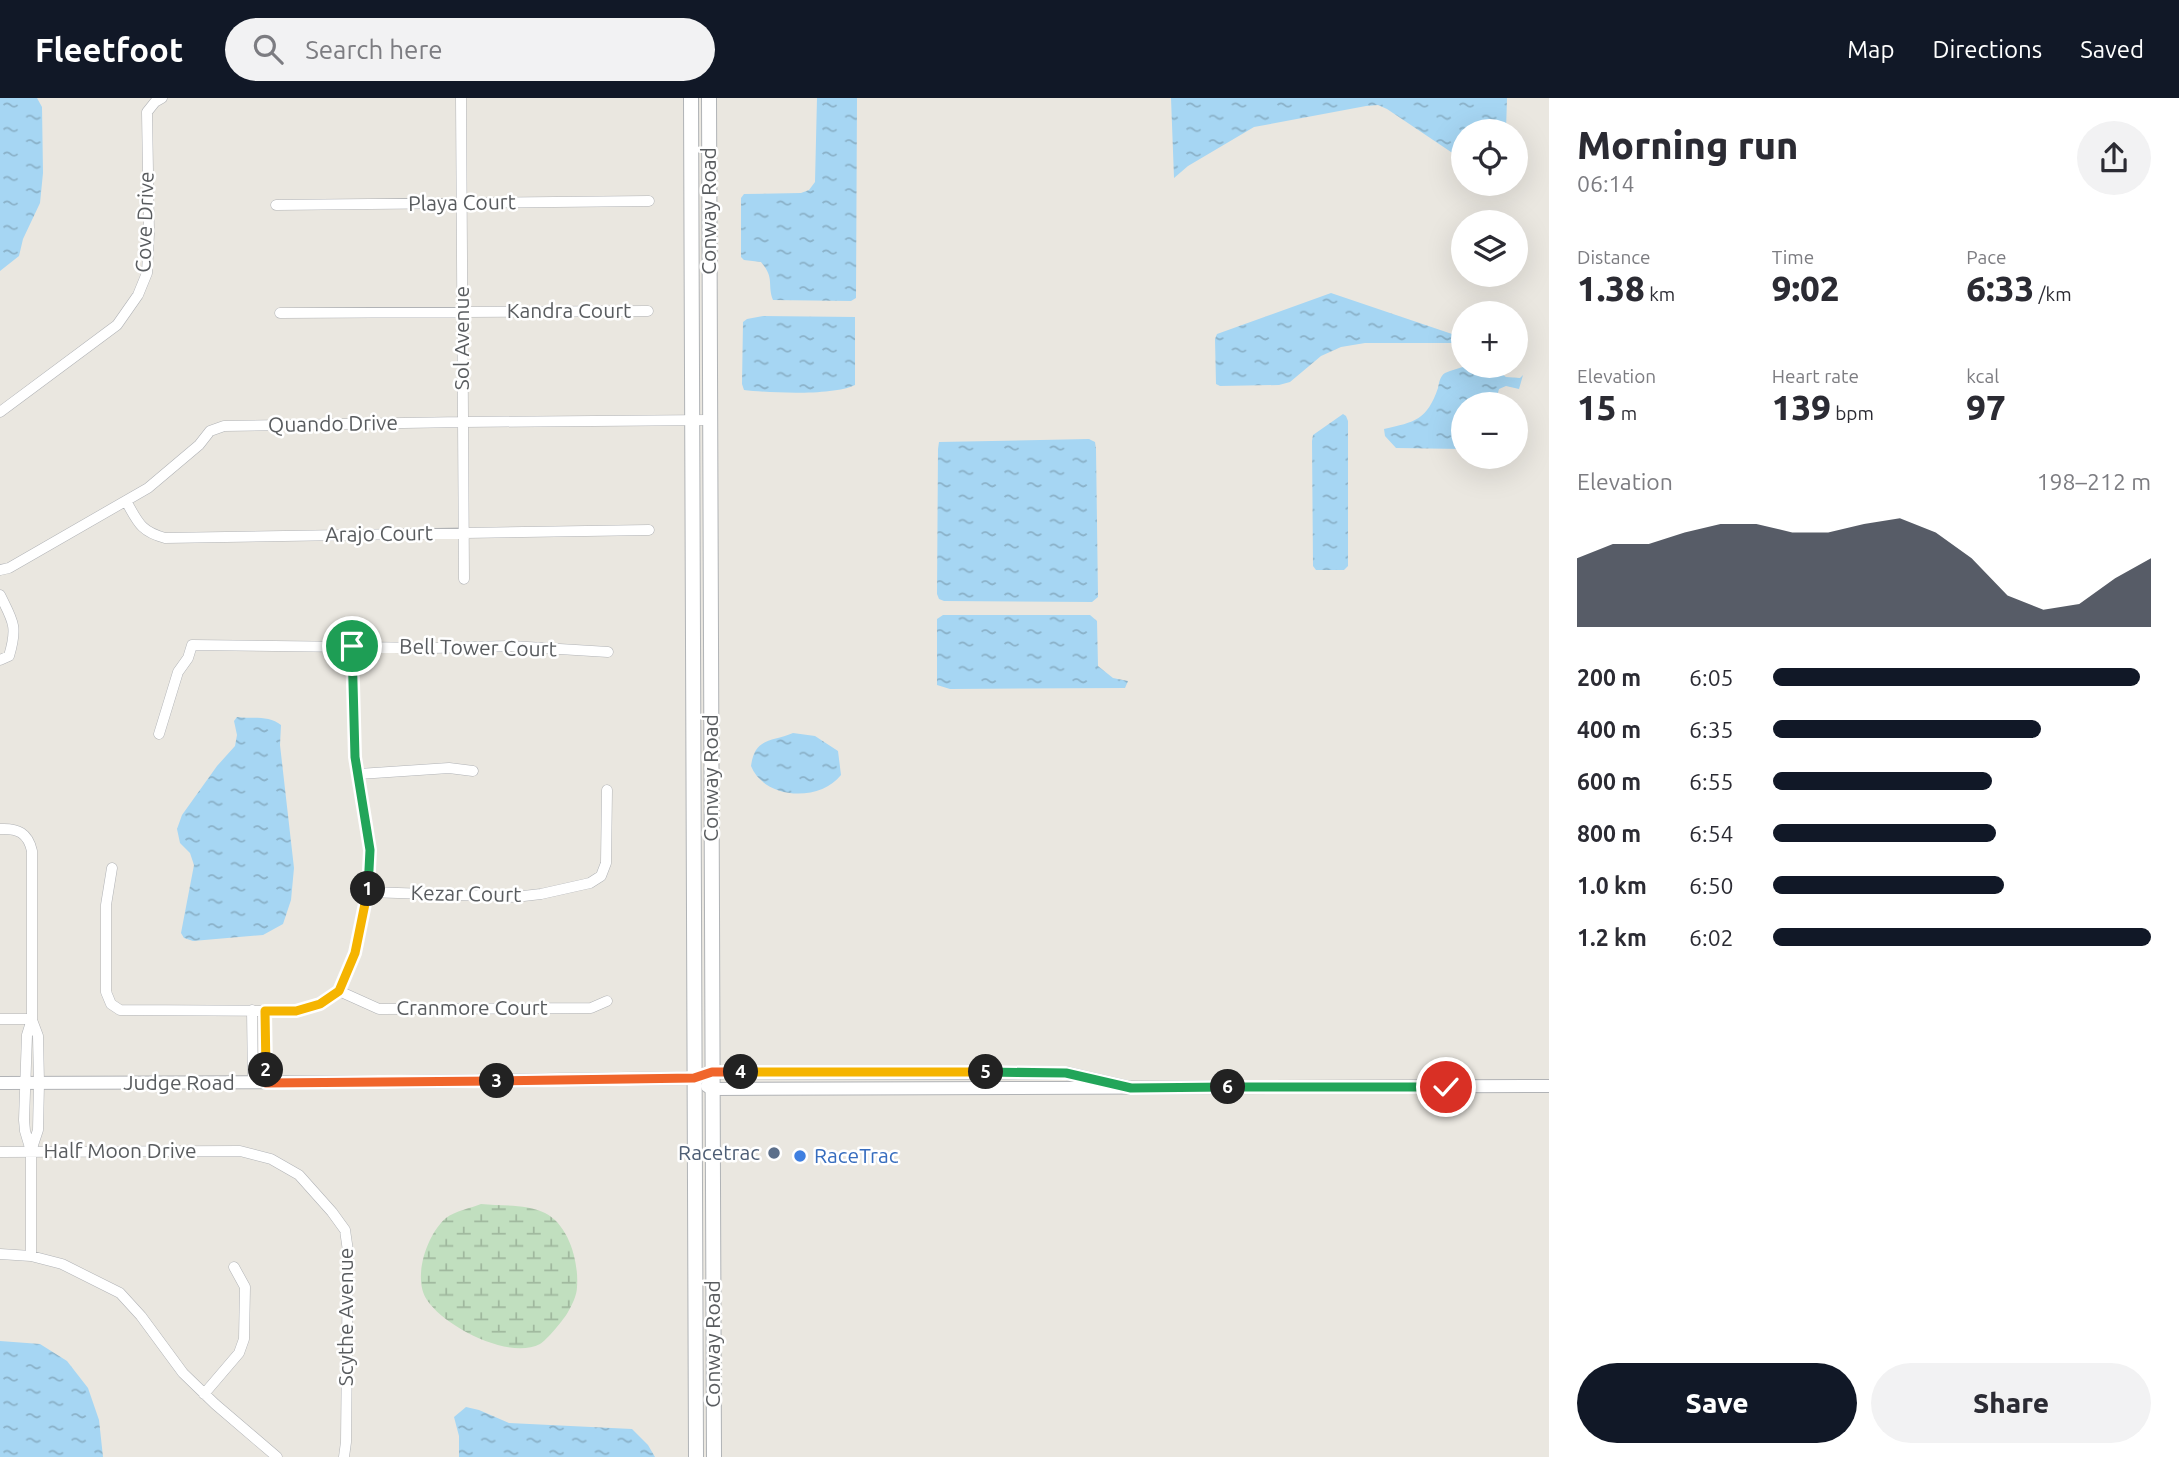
<!DOCTYPE html>
<html lang="en">
<head>
<meta charset="utf-8">
<style>
  body { margin:0; font-family:Ubuntu,sans-serif; background:#f2f2f3; color:#2b2b33; height:100vh; display:flex; flex-direction:column; font-size:26px; white-space:nowrap }
  * { box-sizing:border-box; margin:0 }
  p { font-size:23px; color:#7c7c81 }
  .icon { flex:none; width:38px; height:38px; fill:none; stroke:currentColor; stroke-width:2; stroke-linecap:round; stroke-linejoin:round }
  .map { position:relative; flex:1; overflow:hidden }
  .sheet { display:flex; flex-direction:column; background:#fff; width:630px }
  .sheet>* { flex:none }
  .tools { position:absolute; left:1451px; top:21px; display:grid; gap:14px }
  .tools a { display:grid; place-items:center; width:77px; height:77px; border-radius:50%; background:#fff; box-shadow:0 7px 28px #0002; font-size:35px }
  .pin { position:absolute; display:grid; place-items:center; width:60px; height:60px; color:#fff; margin:-30px; border:4px solid #fff; border-radius:50%; box-shadow:0 2px 7px #0007 }
  .km { position:absolute; width:35px; height:35px; margin:-18px; border-radius:50%; background:#222; color:#fff; font-size:19px; line-height:35px; text-align:center }
  .round { display:grid; place-items:center; flex:none; width:74px; height:74px; border-radius:37px; background:#f2f2f3 }
  .head { display:flex; align-items:center; justify-content:space-between; height:119px; padding:0 28px }
  h1 { font-size:38px; font-weight:800; line-height:52px }
  .stats { display:grid; grid-template-columns:repeat(3,1fr); gap:10px; height:119px; padding:7px 28px }
  .stats div { display:grid; align-content:center }
  .stats b { font-size:35px; font-weight:800 }
  .stats small { font-size:19px; font-weight:400 }
  .stats p { font-size:19px }
  .chart { height:196px; padding:14px 28px }
  .chart p { display:flex; justify-content:space-between }
  .chart svg { width:100%; height:126px; margin-top:7px; fill:#111827; opacity:.7 }
  .cta { display:flex; gap:14px; margin-top:auto; padding:14px 28px }
  .cta a { flex:1; height:80px; border-radius:42px; background:#111827; color:#fff; font-size:28px; font-weight:800; line-height:80px; text-align:center }
  .cta a+a { background:#f2f2f3; color:#2b2b33 }
  ul { padding:0 28px; list-style:none; font-size:23px }
  li { display:grid; grid-template-columns:112px 84px 1fr; align-items:center; height:52px }
  li i { height:18px; border-radius:9px; background:#111827 }
  header { display:flex; align-items:center; gap:42px; box-sizing:border-box; height:98px; padding:0 35px; background:#111827; color:#fff }
  header strong { font-size:33px }
  nav { display:flex; gap:38px; margin-inline-start:auto; font-size:24px }
  .search { width:490px; height:63px; background:#f2f2f3; display:flex; align-items:center; gap:18px; box-sizing:border-box; padding:0 24px; border-radius:38px; color:#7c7c81; font-size:26px }
  main { display:flex; flex:1; min-height:0 }
  .map>svg:first-child { display:block }
  .wetland { fill:url(#wetland-marsh) }
  .water { fill:url(#water-ripples) }
  .lines { fill:none; stroke-linecap:round; stroke-linejoin:round }
  .minor-casing { stroke:#b1b3b6; stroke-width:11 }
  .tertiary-casing { stroke:#b1b3b6; stroke-width:14 }
  .secondary-casing { stroke:#b0b3b6; stroke-width:16 }
  .minor { stroke:#fff; stroke-width:10 }
  .tertiary { stroke:#fff; stroke-width:12 }
  .secondary { stroke:#fff; stroke-width:14 }
  .split-1-casing { stroke:#fff; stroke-width:14 }
  .split-2-casing { stroke:#fff; stroke-width:14 }
  .split-3-casing { stroke:#fff; stroke-width:14 }
  .split-4-casing { stroke:#fff; stroke-width:14 }
  .split-5-casing { stroke:#fff; stroke-width:14 }
  .split-6-casing { stroke:#fff; stroke-width:14 }
  .split-7-casing { stroke:#fff; stroke-width:14 }
  .split-1 { stroke:#22a559; stroke-width:9 }
  .split-2 { stroke:#f5b400; stroke-width:9 }
  .split-3 { stroke:#f0652b; stroke-width:9 }
  .split-4 { stroke:#f0652b; stroke-width:9 }
  .split-5 { stroke:#f5b400; stroke-width:9 }
  .split-6 { stroke:#22a559; stroke-width:9 }
  .split-7 { stroke:#22a559; stroke-width:9 }
  .service-dot { fill:#5c6f8a; stroke:#fff; stroke-width:2.5 }
  .shop-dot { fill:#3f7fe0; stroke:#fff; stroke-width:2.5 }
  .labels { text-anchor:middle; stroke-width:5; stroke-linejoin:round; paint-order:stroke }
  .street-label { font-size:21px; fill:#595c5f; stroke:#fff }
  .service-label { font-size:21px; fill:#4e5e75; stroke:#fff; text-anchor:end }
  .shop-label { font-size:21px; fill:#366cbe; stroke:#fff; text-anchor:start }
</style>
</head>
<body>
<header>
<strong>Fleetfoot</strong>
<div class="search"><svg class="icon" aria-label="search" viewBox="0 0 24 24"><circle cx="10" cy="10" r="6"/><path d="M15 15l6 6"/></svg>Search here</div>
<nav><a>Map</a><a>Directions</a><a>Saved</a></nav>
</header>
<main>
<div class="map">
<svg width="1549" height="1359" viewBox="0 0 1549 1359">
  <defs>
    <pattern id="wetland-marsh" width="20" height="14" patternUnits="userSpaceOnUse" patternTransform="scale(1.75)"><rect width="20" height="14" fill="#c1dfbf"/><path d="M1 5h8M5 5V1M11 12h8M15 12V8" fill="none" stroke="#a0b89e"/></pattern>
    <pattern id="water-ripples" width="26" height="14" patternUnits="userSpaceOnUse" patternTransform="scale(1.75)"><rect width="26" height="14" fill="#a6d6f3"/><path d="M2 4q2-2 4 0t4 0M15 11q2-2 4 0t4 0" fill="none" stroke="#8ab1c8"/></pattern>
  </defs>
  <rect width="100%" height="100%" fill="#eae7e0"/>
  <path class="wetland" d="M481 1106C501 1108 527 1106 545 1115 569 1127 579 1164 577 1189 577 1197 572 1207 568 1214 565 1220 546 1243 540 1246 509 1262 445 1229 427 1202 412 1180 427 1136 446 1120 455 1113 471 1110 481 1106Z"/>
  <path class="water" d="M0 0H37L42 9 43 75 40 105 23 141 19 158 0 173Z
    M817 0H857L856 200 851 203 773 202C767 186 775 180 761 164L744 162 741 159V100L744 96 801 95 809 92 815 84Z
    M1171 0H1507L1506 33H1463V57L1451 54 1387 11 1378 7 1366 8 1254 29 1188 68 1174 80Z
    M1331 195 1455 237 1458 239V243L1455 245H1365L1341 249 1321 258 1290 284 1279 287 1220 288 1216 286 1215 241 1217 236Z
    M763 218 855 219V287C833 298 769 295 744 292L742 286 743 224 747 221Z
    M1466 268H1502V276L1506 279 1520 280 1523 277 1519 291 1506 288 1499 291 1495 306H1463V351L1396 350 1385 338 1384 331C1415 324 1427 322 1438 290 1439 285 1440 278 1445 275 1451 272 1460 270 1466 268Z
    M1343 316 1346 318 1348 323V468L1344 472H1316L1313 468 1312 343 1313 337Z
    M1089 341 1095 344 1096 351 1098 499 1092 504 944 503 939 501 937 496 938 351 939 344Z
    M943 517H1090L1097 523 1098 568 1113 580 1128 583 1125 590 950 591 937 587V521Z
    M237 619C251 621 269 617 281 627L280 647 294 770 291 802 283 826 263 837 193 843 184 840 181 835 194 767 190 755 180 745 177 731 182 717 217 668 235 648 237 637 234 623Z
    M793 635 815 638 838 653 841 677C820 704 765 702 751 668 755 639 772 644 793 635Z
    M0 1243 40 1246 67 1263 88 1290 99 1322 103 1359H0Z
    M466 1309 479 1312 509 1325 632 1331 648 1347 655 1359H459V1338L454 1319Z"/>
  <g class="lines">
    <g class="minor-casing">
      <path id="minor" d="M461 0 464 481
        M276 107 649 103
        M280 215 648 213
        M0 314 117 227 138 197 147 175 149 135 147 14 155 4 162 0
        M126 403C138 424 140 433 165 440L649 432
        M0 472 9 470 148 390 199 347 210 333 224 328 463 324 710 322
        M0 497C13 523 18 528 9 558L0 562
        M159 636 178 574 188 560 192 547 432 550 511 548 608 554
        M359 676 449 670 473 673
        M0 731C18 730 28 735 32 753V921L27 937 24 1022 25 1033 31 1053
        M112 770 106 807V894L111 906 120 912 296 913 320 906 339 893 355 855 368 794 370 752 355 659 352 548
        M368 794 515 799 541 796 590 785 601 778 606 765 607 692
        M339 893 379 911 591 910 607 903
        M252 912 253 985
        M265 913 266 985
        M0 921H32
        M0 1054 240 1053 271 1061 299 1077 332 1114 345 1132 348 1153 346 1344 344 1359
        M0 1156 31 1158 62 1166 120 1195 141 1218 183 1275 215 1306 277 1359
        M31 1158V1053L38 1032 39 985 38 938 32 922
        M204 1296 239 1255 244 1241 245 1189 234 1169"/>
    </g>
    <g class="tertiary-casing">
      <path id="tertiary" d="M0 985 401 984 694 980 712 974 1066 975 1131 990
        M707 988 712 991 1549 988"/>
    </g>
    <g class="secondary-casing">
      <path id="secondary" d="M691 0 696 1359
        M709 0 714 1359"/>
    </g>
    <use href="#minor" class="minor"/>
    <use href="#tertiary" class="tertiary"/>
    <use href="#secondary" class="secondary"/>
  </g>
  <g class="lines">
    <g class="split-1-casing">
      <path id="split-1" d="M352 548 355 659 370 752 368 791"/>
    </g>
    <g class="split-2-casing">
      <path id="split-2" d="M266 972 265 913H296L320 906 339 893 355 855 368 791"/>
    </g>
    <g class="split-3-casing">
      <path id="split-3" d="M266 972V985L497 983"/>
    </g>
    <g class="split-4-casing">
      <path id="split-4" d="M497 983 694 980 712 974H741"/>
    </g>
    <g class="split-5-casing">
      <path id="split-5" d="M741 974H986"/>
    </g>
    <g class="split-6-casing">
      <path id="split-6" d="M986 974 1066 975 1131 990 1228 989"/>
    </g>
    <g class="split-7-casing">
      <path id="split-7" d="M1228 989H1446"/>
    </g>
    <use href="#split-1" class="split-1"/>
    <use href="#split-2" class="split-2"/>
    <use href="#split-3" class="split-3"/>
    <use href="#split-4" class="split-4"/>
    <use href="#split-5" class="split-5"/>
    <use href="#split-6" class="split-6"/>
    <use href="#split-7" class="split-7"/>
  </g>
  <circle class="service-dot" cx="774" cy="1055" r="7"/>
  <circle class="shop-dot" cx="800" cy="1058" r="7"/>
  <g class="labels">
    <g class="street-label">
      <text transform="translate(462 105) rotate(-1)" y="7">Playa Court</text>
      <text transform="translate(709 113) rotate(-90)" y="7">Conway Road</text>
      <text transform="translate(145 124) rotate(-88)" y="7">Cove Drive</text>
      <text x="569" y="220">Kandra Court</text>
      <text transform="translate(462 240) rotate(-90)" y="7">Sol Avenue</text>
      <text transform="translate(333 326) rotate(-1)" y="7">Quando Drive</text>
      <text transform="translate(379 436) rotate(-1)" y="7">Arajo Court</text>
      <text transform="translate(478 550) rotate(1)" y="7">Bell Tower Court</text>
      <text transform="translate(711 680) rotate(-90)" y="7">Conway Road</text>
      <text transform="translate(466 796) rotate(1)" y="7">Kezar Court</text>
      <text x="472" y="917">Cranmore Court</text>
      <text x="179" y="992">Judge Road</text>
      <text x="120" y="1060">Half Moon Drive</text>
      <text transform="translate(346 1219) rotate(-90)" y="7">Scythe Avenue</text>
      <text transform="translate(713 1246) rotate(-90)" y="7">Conway Road</text>
    </g>
    <g class="service-label">
      <text x="760" y="1062">Racetrac</text>
    </g>
    <g class="shop-label">
      <text x="814" y="1065">RaceTrac</text>
    </g>
  </g>
</svg>
<div class="tools">
<a><svg class="icon" aria-label="locate" viewBox="0 0 24 24"><circle cx="12" cy="12" r="6"/><path d="M12 2v4M12 18v4M2 12h4M18 12h4"/></svg></a>
<a><svg class="icon" aria-label="layers" viewBox="0 0 24 24"><path d="M12 4l9 5-9 5-9-5zM3 14l9 5 9-5"/></svg></a>
<a>+</a>
<a>−</a>
</div>
<div class="pin" style="left:352px;top:548px;background:#1e9e55"><svg class="icon" aria-label="arrive" viewBox="0 0 24 24"><path d="M6 21V4h12l-3 4 3 4H6"/></svg></div>
<div class="pin" style="left:1446px;top:989px;background:#d93025"><svg class="icon" aria-label="check" viewBox="0 0 24 24"><path d="M5 12l5 5 9-10"/></svg></div>
<b class="km" style="left:368px;top:791px">1</b>
<b class="km" style="left:266px;top:972px">2</b>
<b class="km" style="left:497px;top:983px">3</b>
<b class="km" style="left:741px;top:974px">4</b>
<b class="km" style="left:986px;top:974px">5</b>
<b class="km" style="left:1228px;top:989px">6</b>
</div>
<section class="sheet">
<div class="head"><div><h1>Morning run</h1><p>06:14</p></div><a class="round"><svg class="icon" aria-label="share" viewBox="0 0 24 24"><path d="M12 15V3M7 8l5-5 5 5M5 13v7h14v-7"/></svg></a></div>
<div class="stats">
<div><p>Distance</p><b>1.38<small> km</small></b></div>
<div><p>Time</p><b>9:02</b></div>
<div><p>Pace</p><b>6:33<small> /km</small></b></div>
</div>
<div class="stats">
<div><p>Elevation</p><b>15<small> m</small></b></div>
<div><p>Heart rate</p><b>139<small> bpm</small></b></div>
<div><p>kcal</p><b>97</b></div>
</div>
<div class="chart"><p><span>Elevation</span>198–212 m</p>
<svg viewBox="0 0 160 44" preserveAspectRatio="none"><path d="M0 44V20L10 15L20 15L30 11L40 8L50 8L60 11L70 11L80 8L90 6L100 11L110 20L120 33L130 38L140 36L150 27L160 20V44z"/></svg>
</div>
<ul>
<li><b>200 m</b>6:05<i style="width:97%"></i></li>
<li><b>400 m</b>6:35<i style="width:71%"></i></li>
<li><b>600 m</b>6:55<i style="width:58%"></i></li>
<li><b>800 m</b>6:54<i style="width:59%"></i></li>
<li><b>1.0 km</b>6:50<i style="width:61%"></i></li>
<li><b>1.2 km</b>6:02<i style="width:100%"></i></li>
</ul>
<div class="cta"><a>Save</a><a>Share</a></div>
</section>
</main>
</body>
</html>
